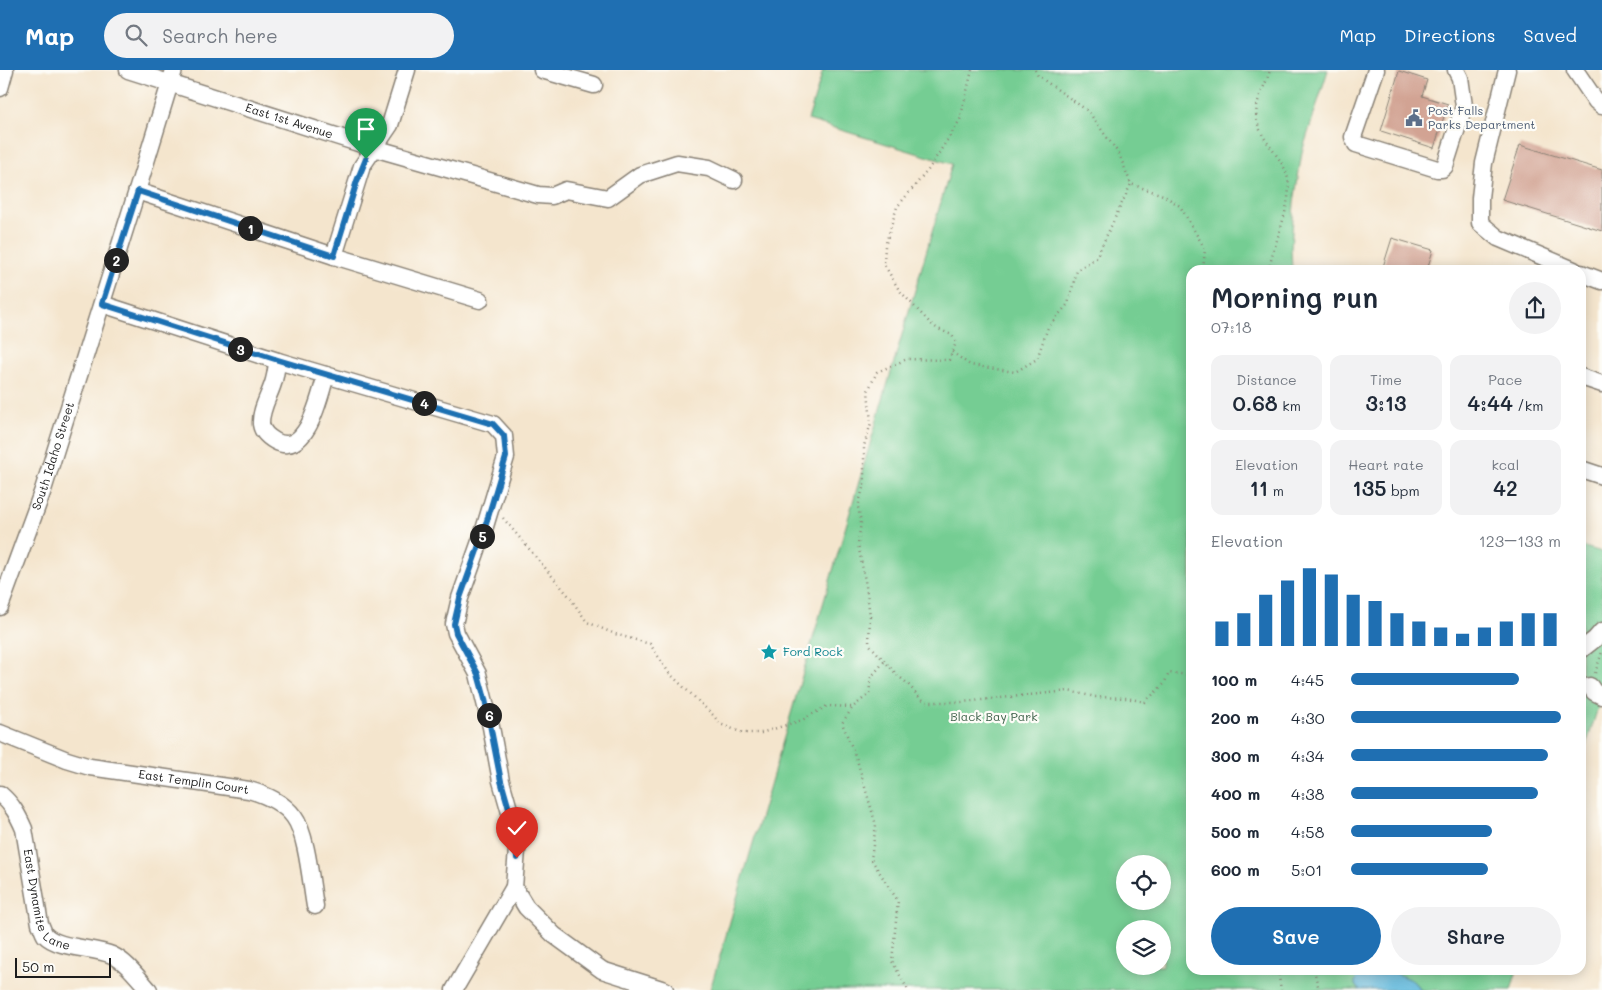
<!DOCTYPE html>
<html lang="en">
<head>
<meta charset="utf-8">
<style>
  body { margin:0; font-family:Mali,sans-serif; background:#f2f2f3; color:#1f2937; height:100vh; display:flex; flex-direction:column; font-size:19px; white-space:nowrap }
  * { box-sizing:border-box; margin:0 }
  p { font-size:16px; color:#747a83 }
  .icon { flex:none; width:28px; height:28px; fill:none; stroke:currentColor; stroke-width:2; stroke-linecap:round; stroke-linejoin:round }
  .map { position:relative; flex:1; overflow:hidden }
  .drawer { position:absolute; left:1186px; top:195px; width:400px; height:710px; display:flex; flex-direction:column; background:#fff; border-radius:15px; box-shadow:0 2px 12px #0003 }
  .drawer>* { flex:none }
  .fabs { position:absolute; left:1116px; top:785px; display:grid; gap:10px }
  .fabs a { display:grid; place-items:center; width:55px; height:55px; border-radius:50%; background:#fff; box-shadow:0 2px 12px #0003; font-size:25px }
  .scale { position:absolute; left:15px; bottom:12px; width:96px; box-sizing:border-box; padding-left:5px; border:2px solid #1c1c1c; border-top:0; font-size:14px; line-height:18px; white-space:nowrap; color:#1c1c1c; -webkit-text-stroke:4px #fdfcf7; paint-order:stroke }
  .pin { position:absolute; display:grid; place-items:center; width:42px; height:42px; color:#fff; margin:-51px -21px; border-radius:50% 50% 50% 0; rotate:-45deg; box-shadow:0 0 5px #0007 }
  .pin .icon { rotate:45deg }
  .km { position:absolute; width:25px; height:25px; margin:-12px; border-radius:50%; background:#222; color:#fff; font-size:14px; line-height:25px; text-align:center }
  .round { display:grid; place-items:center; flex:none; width:52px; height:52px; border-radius:26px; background:#f2f2f3 }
  .head { display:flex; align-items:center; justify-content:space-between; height:85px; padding:0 25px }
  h1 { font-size:28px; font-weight:600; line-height:38px }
  .stats { display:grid; grid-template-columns:repeat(3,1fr); gap:8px; height:85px; padding:5px 25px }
  .stats div { display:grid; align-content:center; border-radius:12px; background:#f2f2f3; text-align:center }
  .stats b { font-size:21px; font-weight:600 }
  .stats small { font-size:14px; font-weight:400 }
  .stats p { font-size:14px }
  .chart { height:140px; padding:10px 25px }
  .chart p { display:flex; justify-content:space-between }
  .chart svg { width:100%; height:90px; margin-top:5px; stroke:#1f6fb2; stroke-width:6 }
  .primary-button { display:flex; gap:10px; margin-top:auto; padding:10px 25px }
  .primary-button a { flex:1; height:58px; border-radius:30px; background:#1f6fb2; color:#fff; font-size:20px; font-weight:600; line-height:58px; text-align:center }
  .primary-button a+a { background:#f2f2f3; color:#1f2937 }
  ul { padding:0 25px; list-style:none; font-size:16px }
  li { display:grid; grid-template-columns:80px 60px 1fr; align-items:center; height:38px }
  li i { height:12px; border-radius:6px; background:#1f6fb2 }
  header { display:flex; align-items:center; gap:30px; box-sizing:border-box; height:70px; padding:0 25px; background:#1f6fb2; color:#fff }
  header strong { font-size:24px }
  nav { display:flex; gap:28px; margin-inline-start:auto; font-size:18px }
  .search { width:350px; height:45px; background:#f2f2f3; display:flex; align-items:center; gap:12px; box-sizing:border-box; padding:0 18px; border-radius:28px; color:#747a83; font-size:19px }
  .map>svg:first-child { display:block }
  .green { fill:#75cd93; stroke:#487458; fill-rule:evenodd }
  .water { fill:#5fb8dc; stroke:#3e6a7c }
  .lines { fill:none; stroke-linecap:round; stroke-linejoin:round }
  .stream { stroke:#5fb8dc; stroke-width:4 }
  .building { fill:#d2a393 }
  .minor-casing { stroke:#888074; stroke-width:19 }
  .path { stroke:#888074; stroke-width:2.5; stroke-dasharray:1 4; stroke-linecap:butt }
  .minor { stroke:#fff; stroke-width:16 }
  .route-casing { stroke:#fff; stroke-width:10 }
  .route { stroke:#1f6fb2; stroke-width:6 }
  .labels { text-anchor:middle; stroke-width:4.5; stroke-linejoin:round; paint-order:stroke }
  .service-label { font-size:12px; fill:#4e5e75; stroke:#fdfcf7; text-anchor:start }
  .street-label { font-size:12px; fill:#1c1c1c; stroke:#fdfcf7 }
  .culture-label { font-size:12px; fill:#0d838f; stroke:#fdfcf7; text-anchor:start }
  .park-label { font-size:12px; fill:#40634c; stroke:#fdfcf7 }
</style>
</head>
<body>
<header>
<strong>Map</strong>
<div class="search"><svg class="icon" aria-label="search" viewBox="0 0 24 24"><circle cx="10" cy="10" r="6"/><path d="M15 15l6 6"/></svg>Search here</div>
<nav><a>Map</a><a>Directions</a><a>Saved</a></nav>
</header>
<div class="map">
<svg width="1602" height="920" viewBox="0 0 1602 920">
  <rect width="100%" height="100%" fill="#fdfcf7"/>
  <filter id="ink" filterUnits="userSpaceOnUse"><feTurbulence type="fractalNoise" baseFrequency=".02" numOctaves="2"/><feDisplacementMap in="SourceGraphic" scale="10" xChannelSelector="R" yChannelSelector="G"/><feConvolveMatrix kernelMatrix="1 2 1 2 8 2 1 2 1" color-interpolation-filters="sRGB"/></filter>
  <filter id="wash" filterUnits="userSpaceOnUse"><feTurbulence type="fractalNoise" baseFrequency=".0096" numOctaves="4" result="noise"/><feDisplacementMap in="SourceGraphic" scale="20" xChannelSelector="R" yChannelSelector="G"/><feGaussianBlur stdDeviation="1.12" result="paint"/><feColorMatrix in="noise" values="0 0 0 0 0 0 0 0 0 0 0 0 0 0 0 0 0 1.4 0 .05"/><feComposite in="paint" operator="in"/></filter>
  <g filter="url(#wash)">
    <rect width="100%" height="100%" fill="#f4e5cd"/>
    <path class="green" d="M823 0H1328L1302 82 1294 133 1291 178 1292 200H1191V900H1517L1511 920H1421L1413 911 1355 915 1359 920H710L952 94 808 50ZM1125 794H1162V831H1125ZM1125 859H1162V896H1125Z
      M1581 476 1602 482V625L1581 691Z"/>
    <path class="water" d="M1393 902 1413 911 1421 920H1359L1355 915V911L1358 908Z"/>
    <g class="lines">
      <path class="stream" d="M1351 900 1358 908"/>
    </g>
    <g id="blocks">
      <path class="building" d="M1399 1 1427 10 1422 26 1448 34 1434 78 1381 61Z
        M1520 75 1602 100V161L1502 130Z
        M1392 168 1433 180 1427 200H1382Z"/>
    </g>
  </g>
  <g filter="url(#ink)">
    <use href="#blocks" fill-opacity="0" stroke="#888074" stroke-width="1"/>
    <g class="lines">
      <g class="minor-casing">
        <g id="minor">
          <path id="s1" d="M128 0 374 78 538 125 552 126 566 120 608 128 640 105 677 93 709 98 734 110"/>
          <path d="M542 0 594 15"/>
          <path d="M1376 0 1353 67 1356 74 1437 99H1442L1445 96 1464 36 1460 8 1456 0"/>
          <path d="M1507 0 1484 93 1480 128V153L1498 168 1574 200"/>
          <path d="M1575 0 1596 31 1602 36"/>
          <path d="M0 18 5 0"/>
          <path d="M137 121 334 186 480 230"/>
          <path d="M334 186 362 96 390 55 407 0"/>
          <path d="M1581 203 1602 211"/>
          <path d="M102 234 278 291 493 354 504 366 506 387 483 463 460 528 454 554 456 563 478 604 491 657 501 711 515 760 517 780 514 817 526 837 554 865 602 900 665 920"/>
          <path d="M278 291C276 297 276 303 274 310 271 323 260 339 261 354 262 362 268 367 275 371 307 389 320 325 326 305"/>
          <path d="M1581 307 1602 314"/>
          <path d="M1581 399 1602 406"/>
          <path id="s2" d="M0 537 43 420 137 121 174 0"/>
          <path d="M1581 580 1595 569 1602 561"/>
          <path d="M1590 616 1594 622 1602 626"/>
          <path id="s3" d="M0 663 67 690 90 697 249 720C266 725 283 732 294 747 307 764 311 814 315 836"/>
          <path id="s4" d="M0 724C12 734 18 745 24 759L40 854C42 857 43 862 45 865 58 879 94 877 112 885 127 892 138 908 149 920"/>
          <path d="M454 920 514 817"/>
        </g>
      </g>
      <path class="path" d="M972 0 960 50 928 100 897 137 885 176 884 194 899 220 931 254 938 259 952 265 956 273 949 290 907 289 877 302 868 321 871 353 864 376V414L858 437 861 452 858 474 866 516 870 546 869 574 898 606 907 613 919 627 926 632H962L1068 621 1096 627 1127 628 1145 632 1164 614 1169 603 1191 605
        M1035 0 1038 6 1088 41 1119 84 1131 114 1163 125 1180 136 1205 179 1203 200
        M1269 200C1273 175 1293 133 1288 109 1283 83 1251 66 1257 36 1259 24 1267 12 1270 0
        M952 282 970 295 1015 302 1037 289 1048 257 1068 234 1077 200 1096 188 1131 114
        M503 448 568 525 587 552 615 564 650 574 669 603 713 645 720 654 743 663H761L802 650 827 636 853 637
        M884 592 871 607 869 624 853 637 842 653 857 690 876 755 871 789 898 831 892 891 908 920
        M1595 603 1602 582
        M1278 900 1281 920
        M1314 900 1319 920
        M1436 900 1437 904"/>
      <use href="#minor" class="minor"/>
    </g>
  </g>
  <g class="lines" filter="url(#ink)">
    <g class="route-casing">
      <path id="route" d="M366 89 357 111 334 186 138 121 102 234 278 290 493 354 504 366 506 387 483 464 460 528 454 554 456 563 478 604 485 629 501 711 515 760 517 788"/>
    </g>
    <use href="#route" class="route"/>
  </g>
  <defs>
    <g id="civic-bare" transform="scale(1.35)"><path d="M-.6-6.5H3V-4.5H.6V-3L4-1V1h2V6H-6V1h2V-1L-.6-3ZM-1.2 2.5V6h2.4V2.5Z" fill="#5c6f8a" stroke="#fdfcf7" stroke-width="2.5" paint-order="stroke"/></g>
    <g id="sight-bare" transform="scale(1.35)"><path d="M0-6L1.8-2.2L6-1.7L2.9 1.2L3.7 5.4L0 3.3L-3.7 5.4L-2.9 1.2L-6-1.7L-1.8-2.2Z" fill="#0f9aa8" stroke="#fdfcf7" stroke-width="2.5" paint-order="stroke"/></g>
  </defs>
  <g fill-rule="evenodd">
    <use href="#civic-bare" x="1414" y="48"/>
    <use href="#sight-bare" x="769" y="582"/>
  </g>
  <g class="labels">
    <g class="service-label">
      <text x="1428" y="45">Post Falls<tspan x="1428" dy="14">Parks Department</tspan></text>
    </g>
    <g class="street-label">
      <text dy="4" stroke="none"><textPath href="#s1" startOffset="169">East 1st Avenue</textPath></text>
      <text dy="4" stroke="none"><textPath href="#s2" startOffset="160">South Idaho Street</textPath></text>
      <text dy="4" stroke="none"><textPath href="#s3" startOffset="201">East Templin Court</textPath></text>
      <text dy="4" stroke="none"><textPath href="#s4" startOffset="121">East Dynamite Lane</textPath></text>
    </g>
    <g class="culture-label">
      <text x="783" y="586">Ford Rock</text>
    </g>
    <g class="park-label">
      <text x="994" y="651">Black Bay Park</text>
    </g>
  </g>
</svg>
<div class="fabs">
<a><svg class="icon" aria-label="locate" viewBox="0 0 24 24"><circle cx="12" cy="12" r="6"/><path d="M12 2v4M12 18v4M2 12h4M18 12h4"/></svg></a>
<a><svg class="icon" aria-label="layers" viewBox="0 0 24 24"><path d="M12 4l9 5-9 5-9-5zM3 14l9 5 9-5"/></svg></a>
</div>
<div class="scale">50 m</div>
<div class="pin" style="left:366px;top:89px;background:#1e9e55"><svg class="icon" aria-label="arrive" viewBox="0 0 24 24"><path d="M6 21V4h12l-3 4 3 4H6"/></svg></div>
<div class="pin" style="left:517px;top:788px;background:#d93025"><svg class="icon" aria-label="check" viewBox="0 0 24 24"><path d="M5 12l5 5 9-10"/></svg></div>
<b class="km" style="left:250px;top:158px">1</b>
<b class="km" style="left:116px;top:190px">2</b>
<b class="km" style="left:240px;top:279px">3</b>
<b class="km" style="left:424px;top:333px">4</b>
<b class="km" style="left:482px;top:466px">5</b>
<b class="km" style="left:489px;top:645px">6</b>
<section class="drawer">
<div class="head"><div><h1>Morning run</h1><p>07:18</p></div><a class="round"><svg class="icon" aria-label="share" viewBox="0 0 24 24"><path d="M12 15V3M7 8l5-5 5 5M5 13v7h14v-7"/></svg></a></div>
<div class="stats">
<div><p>Distance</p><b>0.68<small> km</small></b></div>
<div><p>Time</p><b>3:13</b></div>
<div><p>Pace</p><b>4:44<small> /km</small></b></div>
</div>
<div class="stats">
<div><p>Elevation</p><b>11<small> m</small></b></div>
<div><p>Heart rate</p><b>135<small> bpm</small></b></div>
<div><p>kcal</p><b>42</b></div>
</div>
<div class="chart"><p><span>Elevation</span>123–133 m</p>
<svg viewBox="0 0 160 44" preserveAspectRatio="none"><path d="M5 44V32M15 44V28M25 44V19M35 44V12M45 44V6M55 44V9M65 44V19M75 44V22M85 44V28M95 44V32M105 44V35M115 44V38M125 44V35M135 44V32M145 44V28M155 44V28"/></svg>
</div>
<ul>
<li><b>100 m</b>4:45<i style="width:80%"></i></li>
<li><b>200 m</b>4:30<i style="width:100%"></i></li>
<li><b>300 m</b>4:34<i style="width:94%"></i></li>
<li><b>400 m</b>4:38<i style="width:89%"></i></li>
<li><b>500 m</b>4:58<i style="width:67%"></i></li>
<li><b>600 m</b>5:01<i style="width:65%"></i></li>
</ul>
<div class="primary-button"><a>Save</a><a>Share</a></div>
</section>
</div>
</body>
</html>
